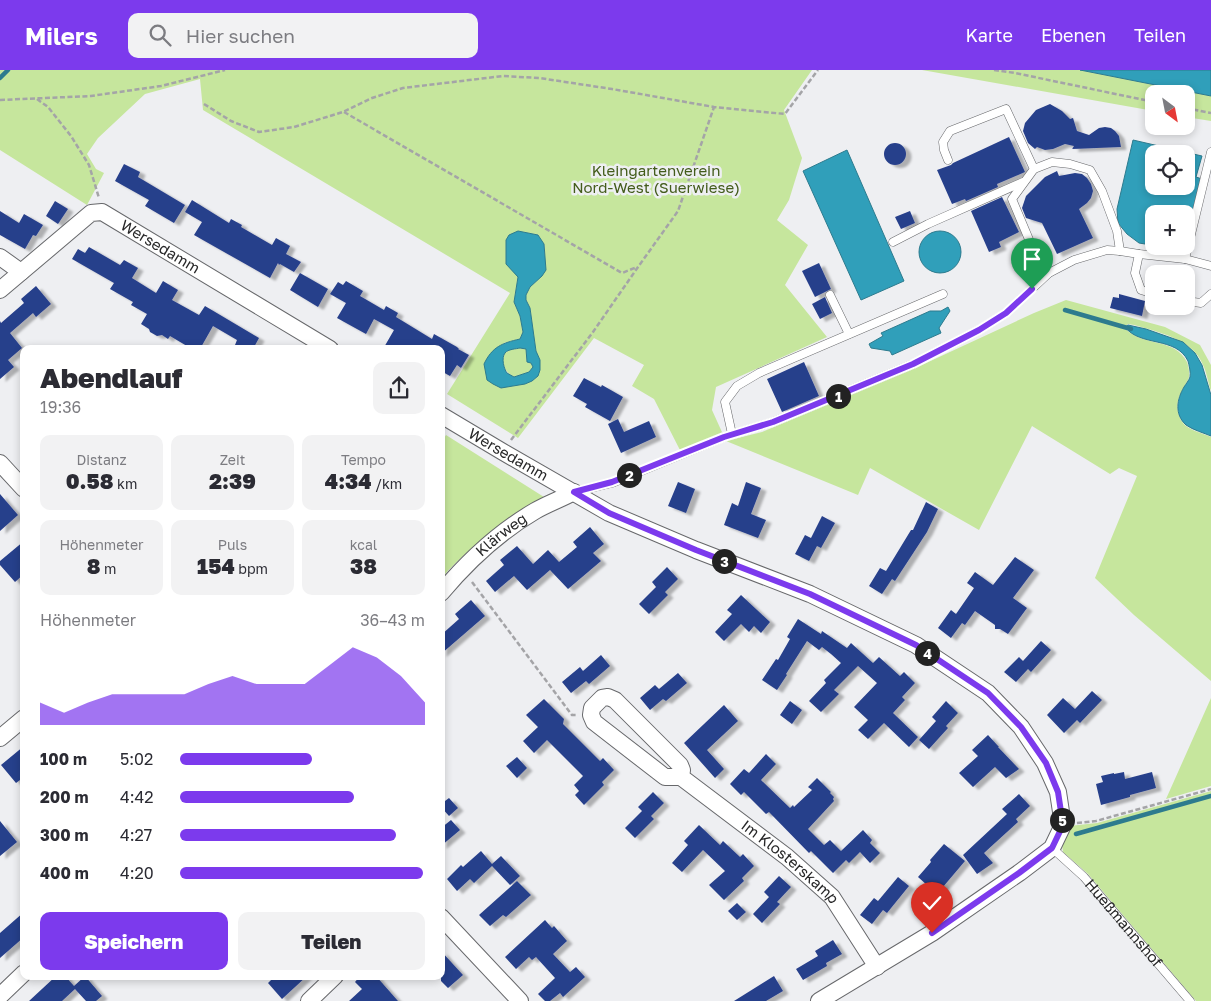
<!DOCTYPE html>
<html lang="de">
<head>
<meta charset="utf-8">
<style>
  body { margin:0; font-family:"Golos Text",sans-serif; background:#f2f2f3; color:#2b2b33; height:100vh; display:flex; flex-direction:column; font-size:19px; white-space:nowrap }
  * { box-sizing:border-box; margin:0 }
  p { font-size:16px; color:#7c7c81 }
  .icon { flex:none; width:28px; height:28px; fill:none; stroke:currentColor; stroke-width:2; stroke-linecap:round; stroke-linejoin:round }
  .map { position:relative; flex:1; overflow:hidden }
  .sheet { position:absolute; left:20px; top:275px; width:425px; height:635px; display:flex; flex-direction:column; background:#fff; border-radius:10px; box-shadow:0 2px 8px #0003 }
  .sheet>* { flex:none }
  .needle { width:32px; rotate:148deg }
  .buttons { position:absolute; left:1145px; top:15px; display:grid; gap:10px }
  .buttons a { display:grid; place-items:center; width:50px; height:50px; border-radius:10px; background:#fff; box-shadow:0 2px 8px #0003; font-size:25px }
  .pin { position:absolute; display:grid; place-items:center; width:42px; height:42px; color:#fff; margin:-51px -21px; border-radius:50% 50% 50% 0; rotate:-45deg; box-shadow:0 0 5px #0007 }
  .pin .icon { rotate:45deg }
  .km { position:absolute; width:25px; height:25px; margin:-12px; border-radius:50%; background:#222; color:#fff; font-size:14px; line-height:25px; text-align:center }
  .round { display:grid; place-items:center; flex:none; width:52px; height:52px; border-radius:10px; background:#f2f2f3 }
  .summary { display:flex; align-items:center; justify-content:space-between; height:85px; padding:0 20px }
  h1 { font-size:28px; font-weight:800; line-height:38px }
  .figures { display:grid; grid-template-columns:repeat(3,1fr); gap:8px; height:85px; padding:5px 20px }
  .figures div { display:grid; align-content:center; border-radius:10px; background:#f2f2f3; text-align:center }
  .figures b { font-size:21px; font-weight:800 }
  .figures small { font-size:14px; font-weight:400 }
  .figures p { font-size:14px }
  .chart { height:140px; padding:10px 20px }
  .chart p { display:flex; justify-content:space-between }
  .chart svg { width:100%; height:90px; margin-top:5px; fill:#7c3aed; opacity:.7 }
  .button { display:flex; gap:10px; margin-top:auto; padding:10px 20px }
  .button a { flex:1; height:58px; border-radius:10px; background:#7c3aed; color:#fff; font-size:20px; font-weight:800; line-height:58px; text-align:center }
  .button a+a { background:#f2f2f3; color:#2b2b33 }
  ul { padding:0 20px; list-style:none; font-size:16px }
  li { display:grid; grid-template-columns:80px 60px 1fr; align-items:center; height:38px }
  li i { height:12px; border-radius:6px; background:#7c3aed }
  header { display:flex; align-items:center; gap:30px; box-sizing:border-box; height:70px; padding:0 25px; background:#7c3aed; color:#fff }
  header strong { font-size:24px }
  nav { display:flex; gap:28px; margin-inline-start:auto; font-size:18px }
  .search { width:350px; height:45px; background:#f2f2f3; display:flex; align-items:center; gap:12px; box-sizing:border-box; padding:0 18px; border-radius:10px; color:#7c7c81; font-size:19px }
  .map>svg:first-child { display:block }
  .green { fill:#c6e69d; fill-rule:evenodd }
  .water { fill:#309fba; stroke:#2d7b8e; fill-rule:evenodd }
  .lines { fill:none; stroke-linecap:round; stroke-linejoin:round }
  .stream { stroke:#2d7b8e; stroke-width:4.5 }
  .building { fill:#283f8b; filter:url(#shadow) }
  .service-casing { stroke:#67686b; stroke-width:9 }
  .minor-casing { stroke:#67686b; stroke-width:18 }
  .path { stroke:#a4a4a7; stroke-width:2.5; stroke-dasharray:5 2.5; stroke-linecap:butt }
  .service { stroke:#fff; stroke-width:8 }
  .minor { stroke:#fff; stroke-width:16 }
  .route-casing { stroke:#fff; stroke-width:10 }
  .route { stroke:#7c3aed; stroke-width:6 }
  .labels { text-anchor:middle; stroke-width:5; stroke-linejoin:round; paint-order:stroke }
  .park-label { font-size:15px; fill:#435c1b; stroke:#eeeff2 }
  .street-label { font-size:15px; fill:#272728; stroke:#eeeff2 }
</style>
</head>
<body>
<header>
<strong>Milers</strong>
<div class="search"><svg class="icon" aria-label="search" viewBox="0 0 24 24"><circle cx="10" cy="10" r="6"/><path d="M15 15l6 6"/></svg>Hier suchen</div>
<nav><a>Karte</a><a>Ebenen</a><a>Teilen</a></nav>
</header>
<div class="map">
<svg width="1211" height="931" viewBox="0 0 1211 931">
  <defs>
    <filter id="shadow"><feDropShadow dx="5.5" dy="3" stdDeviation="1" flood-color="#0004"/></filter>
  </defs>
  <rect width="100%" height="100%" fill="#eeeff2"/>
  <path class="green" d="M0 0H812L784 40 802 88 789 130 777 150 808 175 785 215 827 267 716 317 712 340 726 371 762 362 911 300 1034 243 1066 230 1165 257 1200 275 1211 295V321C1208 313 1207 303 1203 295 1193 269 1158 262 1134 255L1128 254 1124 257C1140 277 1175 267 1187 292 1188 295 1190 303 1189 307 1188 311 1184 316 1182 321 1175 332 1176 347 1186 356 1193 361 1204 364 1211 367V611L1134 545 1095 508 1137 406 1119 398 1110 404 1032 356 979 460 870 398 858 425 726 371 684 388 654 329 632 316 644 295 594 268 518 368 447 324 510 223 203 40 200 9 145 24 98 68 87 84 96 99 104 103 87 135 0 80ZM518 161 538 165 544 174 545 179 542 206 530 217 526 225V230L530 238 536 281 540 290 538 306 532 311 525 314 484 294 504 273 520 269 523 262 520 246 514 232 518 207Z
    M922 0H1080L1211 26V51L1186 47V24H1154V41Z
    M520 278 526 279 527 292 531 293 533 297 529 302 514 307C505 302 500 293 505 283L510 280Z
    M446 365 544 427C508 452 469 475 441 509V373Z
    M1211 628V716L1166 729Z
    M1211 721V931H1196L1088 804 1063 782 1062 774 1069 756 1097 753Z"/>
  <path class="water" d="M1080 0H1211V26L1206 25Z
    M1133 70 1202 86 1196 107 1202 109 1193 141 1187 140 1186 145V144H1154V174L1151 175 1139 173 1127 164 1118 153 1117 139ZM1154 84H1186V116H1154Z
    M847 80 904 211 861 230 803 101Z
    M518 161 538 165 544 174 546 200 542 206 530 217 526 225V230L530 238 536 281 540 290V300L538 306 532 311 525 314 501 318 493 314 487 310 484 294C492 277 502 273 520 269L523 262 520 246 514 232 518 207 506 194V170L509 165ZM520 278 526 279 527 292 531 293 533 297 529 302 514 307C512 306 509 304 507 303 504 299 501 288 505 283 508 279 516 279 520 278Z
    M919 182a21 21 0 1 1 42 0a21 21 0 1 1-42 0Z
    M948 237 950 241 939 258 941 263 892 285 890 281 871 278 869 274 883 266 881 263 930 241H941Z
    M1128 255 1146 259 1183 272 1195 283 1202 295 1211 325V366C1204 363 1193 360 1186 355 1174 344 1177 329 1184 317 1186 314 1189 310 1190 307 1191 303 1189 295 1188 291 1176 266 1140 277 1125 257Z"/>
  <g class="lines">
    <path class="stream" d="M0 8 8 0
      M1065 240 1131 259
      M1076 764 1211 726"/>
  </g>
  <path class="building" d="M1050 34 1062 41 1070 49 1073 48 1077 61 1089 65 1099 58 1105 57 1111 58 1115 61 1119 66 1121 77 1072 79 1074 76 1065 74 1053 79 1045 80 1037 77 1035 79 1028 73 1023 61 1025 53 1036 40Z
    M1009 67 1025 102 997 114 998 117 966 131 965 129 952 134 937 100 951 95 953 93Z
    M884 84a11 11 0 1 1 22 0a11 11 0 1 1-22 0Z
    M124 94 140 102 138 107 185 135 174 153 145 136 149 130 115 111Z
    M1057 101 1059 106 1075 103 1082 104 1087 108 1091 114 1093 121 1091 128 1087 133 1079 139 1093 168 1057 184 1042 153 1026 148 1022 138 1026 126 1045 107Z
    M1002 127 1019 162 999 172 1001 177 989 182 971 141Z
    M192 130 229 153 231 149 242 155 241 157 272 175 276 168 290 176 286 184 301 192 294 202 280 194 279 195 278 193 270 208 194 165 202 152 185 142Z
    M55 131 68 139 58 154 46 146Z
    M0 141 19 153 24 144 43 155 36 166 33 165 25 179 0 165Z
    M910 141 915 153 901 159 895 147Z
    M89 177 120 195 124 190 138 198 132 208 156 223 163 211 178 220 172 230 199 245 205 236 259 268 253 279H241L235 275 237 270 213 256 200 279H192L170 266 168 269 162 265 157 266 150 262 149 259 141 254 147 244 131 235 133 232 110 219 114 213 72 189 78 179 85 183Z
    M819 193 831 219 815 227 802 201Z
    M300 203 328 219 318 237 290 220Z
    M346 211 363 221 360 226 384 240 386 236 398 243 396 247 432 269 434 264 457 277 459 279H458L469 285 461 298 457 295 450 306 441 301V279H383L394 260 374 249 366 264 337 248 346 233 330 224 338 212 343 215Z
    M36 216 51 234 36 247 33 243 10 263 22 278 8 290 14 297 0 309V251L1 253 24 233 21 229Z
    M1119 224 1145 231 1142 246 1110 238 1113 227 1119 228Z
    M825 227 832 243 820 249 812 234Z
    M804 292 819 326 782 342 767 309Z
    M584 308 601 317 602 315 623 327 610 351 585 337 587 334 573 326Z
    M618 349 624 362 649 351 656 367 621 383 608 354Z
    M678 412 695 419 686 443 668 436Z
    M746 412 761 418 751 444 766 450 758 468 724 455 732 433 738 436Z
    M0 424 18 445 0 461Z
    M926 432 938 439 927 462 895 511 892 509 882 524 869 516 880 498 886 501 911 460H913Z
    M822 446 835 453 821 478 817 476 809 491 795 484 805 465 811 468Z
    M590 457 604 474 593 483 601 491 568 519 550 500 527 520 514 506 495 522 486 511 504 495 500 490 517 476 533 494 548 480 559 492 577 477 573 472Z
    M24 471V504L15 512 0 495V491Z
    M1015 487 1034 500 1013 528 1027 538 1008 564 1000 559H995V555L975 541 965 555 962 553 951 568 938 558 951 540 956 544 974 518 967 513 975 502 993 515Z
    M667 497 678 509 665 522 668 525 649 544 639 534 656 517 652 512Z
    M741 525 770 552 761 563 754 556 749 562 741 554 724 571 715 562 732 544 727 540Z
    M471 530 485 546 441 584V565L459 549 455 544Z
    M798 549 821 564 822 561 847 578 851 573 873 593 879 587 900 606 904 602 915 613 902 627 905 630 893 643 918 667 909 677 884 653 868 669 858 660 868 650 854 637 877 613 858 596 834 620 839 624 821 642 809 631 826 613 824 610 841 593 831 584 822 577 819 580 807 571 786 604 787 605 777 620 762 610 776 589 778 590 790 569 787 567Z
    M1041 571 1051 580 1031 602 1028 599 1016 612 1004 602 1019 587 1023 591Z
    M601 585 610 596 589 614 586 611 571 623 562 612 580 597 583 601Z
    M678 603 687 613 666 631 663 629 650 640 640 628 655 615 659 619Z
    M1092 621 1102 630 1080 653 1077 650 1064 663 1047 645 1063 628 1075 639Z
    M544 629 564 649 563 654 600 691 603 688 614 700 602 712 604 715 584 735 575 725 579 721 574 715 583 706 547 670 534 683 523 671 538 657 526 645Z
    M790 631 802 640 792 654 780 645Z
    M946 631 958 643 946 656 948 658 929 679 919 670 936 651 932 647Z
    M724 635 738 651 707 680 724 699 715 708 684 673Z
    M988 665 999 677H998L1019 699 1006 708 995 697 973 717 959 703 978 686 972 680Z
    M24 676V707L16 713 1 695Z
    M766 684 776 694 761 710 790 738 793 735 794 737 812 720 808 717 817 708 831 722 830 723 834 727 833 729 834 731 808 759 824 775 830 770 841 781 863 760 872 770 870 773 880 783 870 793 860 782 849 793 846 790 833 803 811 781 809 783 769 742 766 744 744 722 741 725 730 714 744 699 749 703Z
    M517 687 527 698 517 708 506 696Z
    M1124 702 1125 709 1152 702 1156 718 1130 725V727L1101 735 1096 714 1103 712 1101 706 1114 703V704Z
    M653 722 664 733 651 746 654 749 635 768 625 758 642 741 638 737Z
    M1019 724 1030 736 1016 749 1018 752 984 783 993 793 977 804 963 785 1007 744 1002 739Z
    M449 728 458 738 449 746 441 737V734Z
    M451 750 460 760 441 776V758Z
    M0 751 17 772 0 786Z
    M699 755 720 775 723 771 740 787 743 784 754 796 742 808 744 811 724 830 709 815 725 801 703 780 682 802 672 793 688 775 684 771Z
    M944 774 965 791 937 824 918 807 931 792 930 790Z
    M481 781 492 794 501 786 520 806 510 815 492 796 474 813 470 809 457 821 447 809 461 795 463 797Z
    M779 806 791 817 777 832 780 834 762 853 753 844 769 827 764 822Z
    M898 807 909 816 887 843 883 840 872 854 860 845 874 828 878 831Z
    M517 811 531 825 506 847 503 845 490 856 479 845Z
    M737 833 746 842 737 850 728 841Z
    M24 842V867L0 888V863Z
    M545 850 552 858 554 856 567 871 553 884 570 902 576 897 585 907 563 927 560 923 550 931H545L538 924 555 908 536 887 532 890 529 887 516 899 505 887Z
    M833 870 842 884 826 893 827 896 803 910 796 899 818 886 815 881Z
    M441 881 463 905 448 918 441 911Z
    M56 906H65L74 916 85 906 102 926 96 931H86L75 919 62 931H29Z
    M275 906H307L282 929 268 913Z
    M360 906H376L398 931H349L362 919 355 912Z
    M774 906 783 921 766 931H734Z"/>
  <g class="lines">
    <g class="service-casing">
      <g id="service">
        <path d="M948 90 944 80 943 72 950 61 1006 39 1034 99 1012 129 1033 179 1049 203"/>
        <path d="M1034 99 1052 92 1070 94 1090 100 1102 121 1117 161 1120 181"/>
        <path d="M893 172 928 154 1023 112"/>
        <path d="M1139 184 1135 203 1141 220 1154 224"/>
        <path d="M1185 189 1211 82"/>
        <path d="M830 225 849 264"/>
        <path d="M1186 231 1201 233 1211 224"/>
        <path d="M732 364 725 332 737 316 759 303 943 224"/>
        <path d="M575 422 612 413 724 367 773 352 913 294 979 260 1006 243 1049 203 1074 190 1107 180 1120 181 1139 184 1185 189 1211 196"/>
        <path id="s1" d="M1052 778 1084 807 1190 931"/>
      </g>
    </g>
    <g class="minor-casing">
      <g id="minor">
        <path d="M0 187 21 202"/>
        <path id="s2" d="M0 220 91 143 102 142 330 279"/>
        <path id="s3" d="M441 345 503 382 609 443 696 480 810 524 916 575 988 623 1021 657 1045 693 1058 722 1063 755 1052 778 1019 803 932 863 819 931"/>
        <path d="M0 393 24 419"/>
        <path id="s4" d="M441 523C468 491 499 462 535 441 547 434 561 429 574 422"/>
        <path d="M0 668 24 648"/>
        <path id="s5" d="M681 707H665L594 652 591 645 592 638 602 628 608 627 615 630 680 695 682 700 681 707 787 787 832 827 877 897"/>
        <path d="M441 847 520 931"/>
        <path d="M0 926 24 903"/>
        <path d="M309 931 335 906"/>
      </g>
    </g>
    <path class="path" d="M994 0 1015 3 1154 32
      M37 29 48 37 71 66 89 95 99 128
      M0 30 91 26 161 16 225 0
      M204 34 231 51 259 62 294 57 343 42 372 28 403 18 503 6 539 8 612 19 714 37 785 44 818 0
      M1186 38 1211 43
      M344 42 622 203 637 197
      M511 370 593 262 638 197 678 141 714 37
      M472 512 572 645H577
      M1077 753 1096 751 1211 719"/>
    <use href="#service" class="service"/>
    <use href="#minor" class="minor"/>
  </g>
  <g class="lines">
    <g class="route-casing">
      <path id="route" d="M932 863 1019 803 1052 778 1063 755 1058 722 1046 693 1021 657 988 623 916 575 810 524 696 480 609 443 574 422 612 412 724 367 773 352 913 294 979 260 1006 243 1032 219"/>
    </g>
    <use href="#route" class="route"/>
  </g>
  <g class="labels">
    <g class="park-label">
      <text x="656" y="106">Kleingartenverein<tspan x="656" dy="17">Nord-West (Suerwiese)</tspan></text>
    </g>
    <g class="street-label">
      <text dy="5" stroke="none"><textPath href="#s2" startOffset="198">Wersedamm</textPath></text>
      <text dy="5" stroke="none"><textPath href="#s3" startOffset="78">Wersedamm</textPath></text>
      <text dy="5" stroke="none"><textPath href="#s4" startOffset="84">Klärweg</textPath></text>
      <text dy="5" stroke="none"><textPath href="#s5" startOffset="391">Im Klosterskamp</textPath></text>
      <text dy="5" stroke="none"><textPath href="#s1" startOffset="104">Hueßmannshof</textPath></text>
    </g>
  </g>
</svg>
<div class="buttons">
<a><svg class="needle" viewBox="-14 -14 28 28"><path d="M0-13l5 13h-10z" fill="#e53935"/><path d="M0 13l5-13h-10z" fill="#7c7c81"/></svg></a>
<a><svg class="icon" aria-label="locate" viewBox="0 0 24 24"><circle cx="12" cy="12" r="6"/><path d="M12 2v4M12 18v4M2 12h4M18 12h4"/></svg></a>
<a>+</a>
<a>−</a>
</div>
<div class="pin" style="left:1032px;top:219px;background:#1e9e55"><svg class="icon" aria-label="arrive" viewBox="0 0 24 24"><path d="M6 21V4h12l-3 4 3 4H6"/></svg></div>
<div class="pin" style="left:932px;top:863px;background:#d93025"><svg class="icon" aria-label="check" viewBox="0 0 24 24"><path d="M5 12l5 5 9-10"/></svg></div>
<b class="km" style="left:838px;top:326px">1</b>
<b class="km" style="left:629px;top:405px">2</b>
<b class="km" style="left:724px;top:491px">3</b>
<b class="km" style="left:927px;top:583px">4</b>
<b class="km" style="left:1062px;top:750px">5</b>
<section class="sheet">
<div class="summary"><div><h1>Abendlauf</h1><p>19:36</p></div><a class="round"><svg class="icon" aria-label="share" viewBox="0 0 24 24"><path d="M12 15V3M7 8l5-5 5 5M5 13v7h14v-7"/></svg></a></div>
<div class="figures">
<div><p>Distanz</p><b>0.58<small> km</small></b></div>
<div><p>Zeit</p><b>2:39</b></div>
<div><p>Tempo</p><b>4:34<small> /km</small></b></div>
</div>
<div class="figures">
<div><p>Höhenmeter</p><b>8<small> m</small></b></div>
<div><p>Puls</p><b>154<small> bpm</small></b></div>
<div><p>kcal</p><b>38</b></div>
</div>
<div class="chart"><p><span>Höhenmeter</span>36–43 m</p>
<svg viewBox="0 0 160 44" preserveAspectRatio="none"><path d="M0 44V33L10 38L20 33L30 29L40 29L50 29L60 29L70 24L80 20L90 24L100 24L110 24L120 15L130 6L140 11L150 20L160 33V44z"/></svg>
</div>
<ul>
<li><b>100 m</b>5:02<i style="width:54%"></i></li>
<li><b>200 m</b>4:42<i style="width:71%"></i></li>
<li><b>300 m</b>4:27<i style="width:88%"></i></li>
<li><b>400 m</b>4:20<i style="width:99%"></i></li>
</ul>
<div class="button"><a>Speichern</a><a>Teilen</a></div>
</section>
</div>
</body>
</html>
